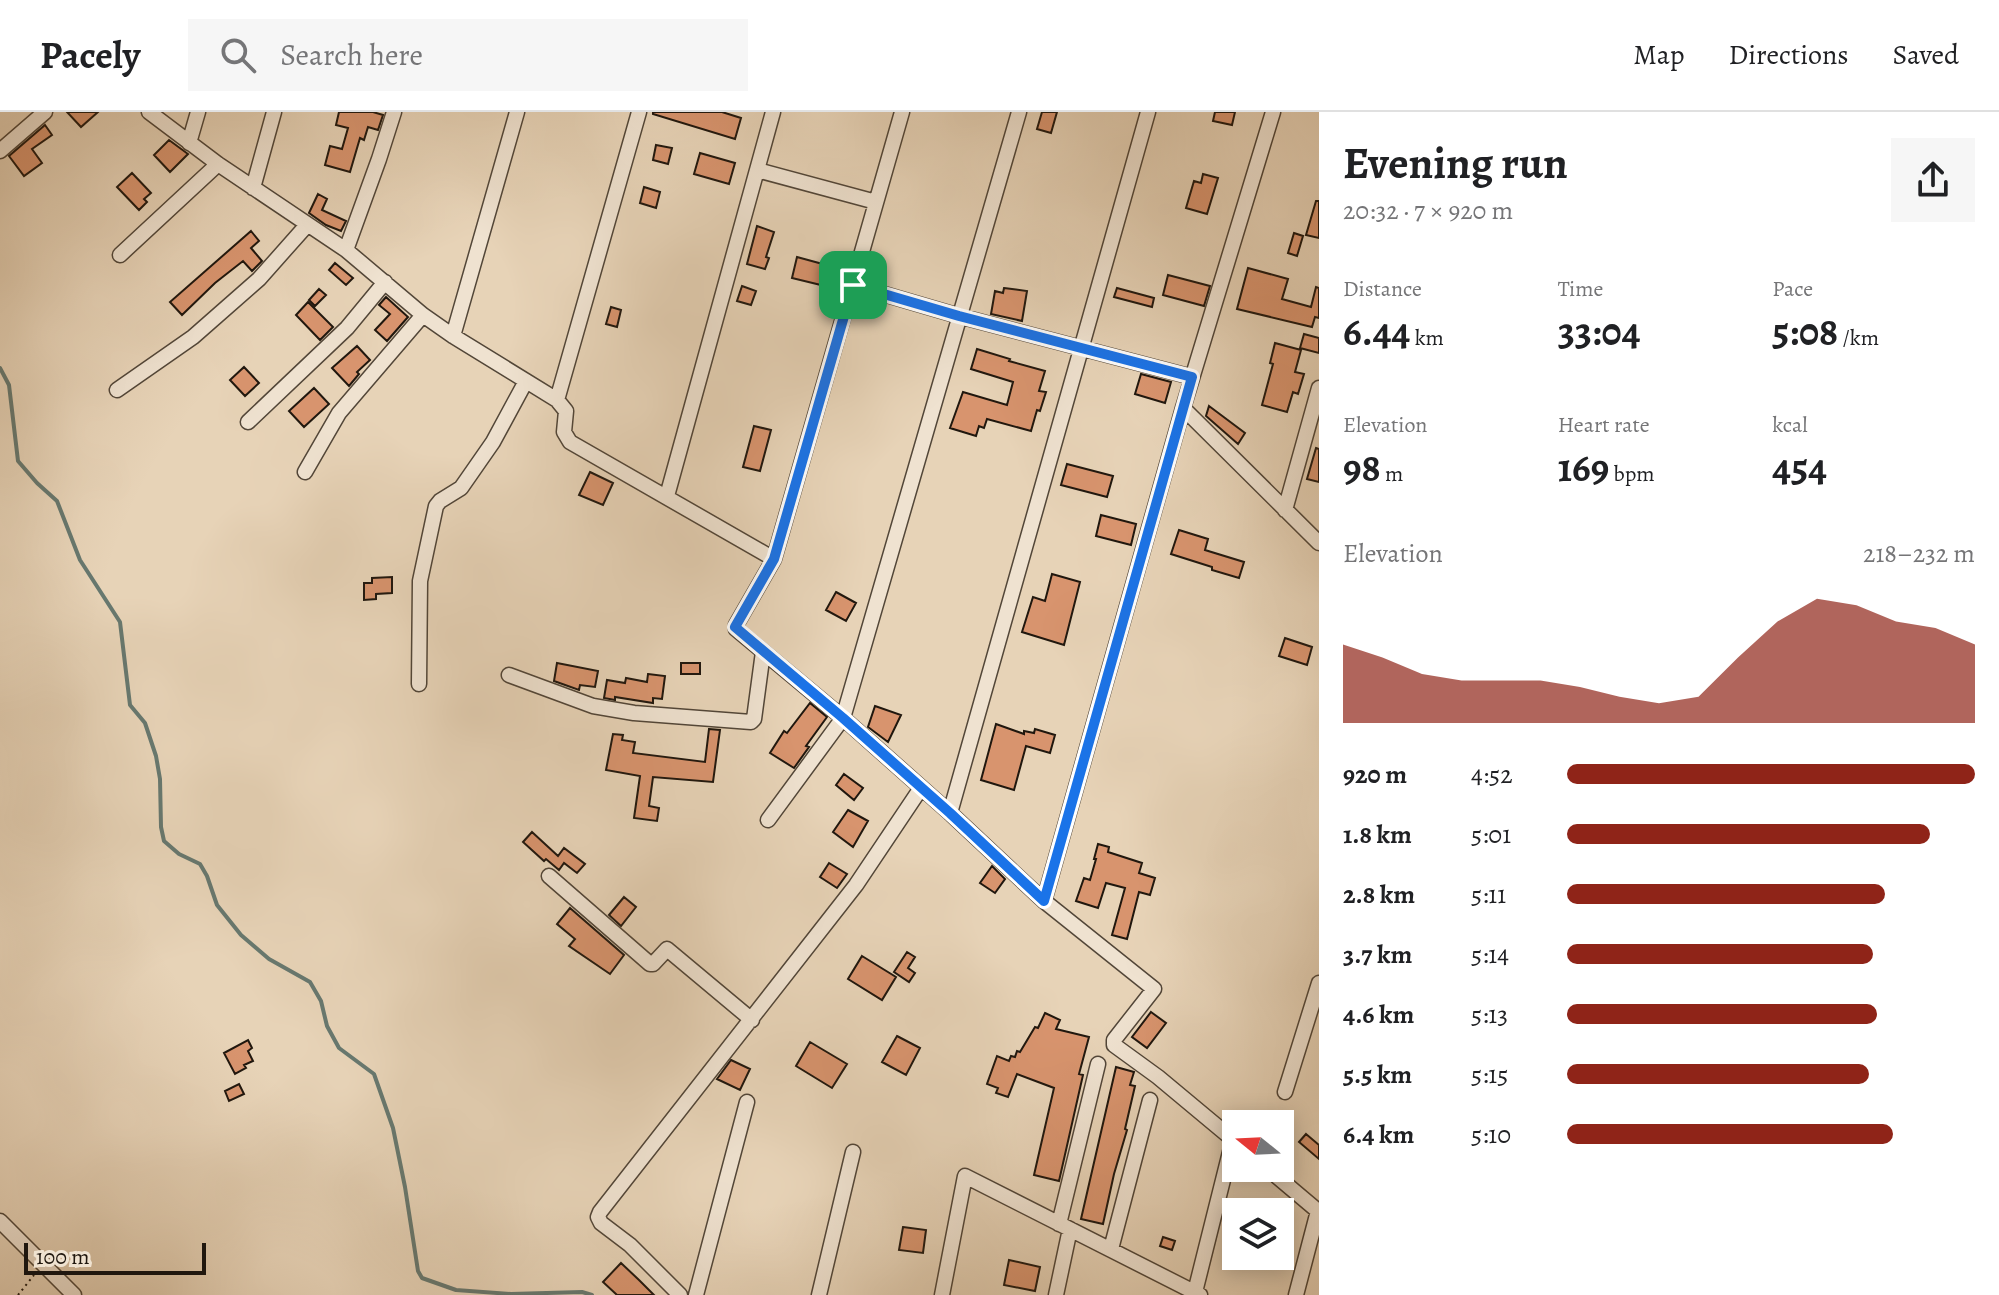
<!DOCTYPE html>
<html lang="en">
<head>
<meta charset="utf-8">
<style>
  body { margin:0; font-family:Alegreya,serif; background:#f6f6f6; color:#202124; height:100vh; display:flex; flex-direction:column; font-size:30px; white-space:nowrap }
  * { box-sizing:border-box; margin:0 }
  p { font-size:26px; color:#757577 }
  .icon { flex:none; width:44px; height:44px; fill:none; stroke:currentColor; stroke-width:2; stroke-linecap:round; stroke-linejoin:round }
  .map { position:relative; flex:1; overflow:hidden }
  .drawer { display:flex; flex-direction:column; background:#fff; width:680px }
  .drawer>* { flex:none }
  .needle { width:52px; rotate:288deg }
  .controls { position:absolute; left:1222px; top:998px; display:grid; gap:16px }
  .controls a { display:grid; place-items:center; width:72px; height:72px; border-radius:0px; background:#fff; box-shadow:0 4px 20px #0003; font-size:40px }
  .scale { position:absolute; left:24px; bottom:20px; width:182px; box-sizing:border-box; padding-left:8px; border:4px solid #20170e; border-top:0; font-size:22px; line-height:28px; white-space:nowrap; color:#20170e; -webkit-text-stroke:6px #efe2d0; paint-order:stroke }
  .pin { position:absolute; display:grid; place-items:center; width:68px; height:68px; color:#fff; margin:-34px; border-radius:16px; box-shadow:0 4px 12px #0006 }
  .round { display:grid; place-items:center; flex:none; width:84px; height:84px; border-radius:0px; background:#f6f6f6 }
  .summary { display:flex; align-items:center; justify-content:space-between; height:136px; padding:0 24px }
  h1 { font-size:44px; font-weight:700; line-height:60px }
  .stats { display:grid; grid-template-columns:repeat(3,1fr); gap:12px; height:136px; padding:8px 24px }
  .stats div { display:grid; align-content:center }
  .stats b { font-size:40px; font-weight:700 }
  .stats small { font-size:22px; font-weight:400 }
  .stats p { font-size:22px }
  .chart { height:224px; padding:16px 24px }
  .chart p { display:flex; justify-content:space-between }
  .chart svg { width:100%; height:144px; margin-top:8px; fill:#8f2418; opacity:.7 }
  ul { padding:0 24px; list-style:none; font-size:26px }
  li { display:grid; grid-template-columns:128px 96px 1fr; align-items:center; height:60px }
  li i { height:20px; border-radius:10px; background:#8f2418 }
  header { display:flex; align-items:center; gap:48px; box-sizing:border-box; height:112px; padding:0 40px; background:#fff; border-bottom:2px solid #e0e0e0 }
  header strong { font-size:38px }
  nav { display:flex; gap:44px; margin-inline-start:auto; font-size:28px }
  .search { width:560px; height:72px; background:#f6f6f6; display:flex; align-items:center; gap:20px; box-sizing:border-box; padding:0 28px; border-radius:0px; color:#757577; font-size:30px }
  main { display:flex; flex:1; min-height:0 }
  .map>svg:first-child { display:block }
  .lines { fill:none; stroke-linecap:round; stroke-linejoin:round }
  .stream { stroke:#67786f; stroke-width:4 }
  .building { fill:#d8946e; stroke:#20170e; stroke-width:2 }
  .street-casing { stroke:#524638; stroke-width:17 }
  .path { stroke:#20170e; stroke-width:2; stroke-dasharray:2 4; stroke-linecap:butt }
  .street { stroke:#efe2d0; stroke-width:14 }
  .route-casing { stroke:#fff; stroke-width:16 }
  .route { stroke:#1a73e8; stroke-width:10 }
</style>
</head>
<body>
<header>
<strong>Pacely</strong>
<div class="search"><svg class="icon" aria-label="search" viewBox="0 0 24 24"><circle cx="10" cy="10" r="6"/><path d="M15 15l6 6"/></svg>Search here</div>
<nav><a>Map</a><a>Directions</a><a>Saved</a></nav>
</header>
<main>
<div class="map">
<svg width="1319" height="1183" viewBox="0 0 1319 1183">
  <rect width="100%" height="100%" fill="#e7d3b7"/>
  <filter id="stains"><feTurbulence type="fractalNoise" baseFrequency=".0025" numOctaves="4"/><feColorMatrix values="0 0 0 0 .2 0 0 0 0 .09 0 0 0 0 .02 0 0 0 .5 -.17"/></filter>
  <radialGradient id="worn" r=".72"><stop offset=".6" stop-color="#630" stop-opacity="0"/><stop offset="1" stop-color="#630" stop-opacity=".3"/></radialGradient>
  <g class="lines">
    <path class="stream" d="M0 256 9 273 18 349 37 371 57 389 80 448 120 510 130 593 145 611 156 644 160 667 161 715 164 729 179 742 200 752 207 764 217 793 241 823 269 847 310 870 321 889 327 914 339 936 374 962 393 1016 405 1075 418 1159 422 1166 456 1178 511 1182 582 1180 592 1183"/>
  </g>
  <path class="building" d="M67 0H98L81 15Z
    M339 0H373L383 3 378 18 368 15 364 28 360 26 350 60 325 53 330 34 342 37 348 16 336 13Z
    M653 0H722L741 6 735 27 653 2Z
    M1042 0H1057L1051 21 1037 17Z
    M1215 0H1235L1232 13 1213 9Z
    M45 13 52 23 32 37 42 51 24 64 9 44Z
    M169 28 188 42 170 60 154 43Z
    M656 33 672 36 668 52 653 48Z
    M700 41 735 51 729 72 694 62Z
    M132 61 151 81 144 87 147 90 139 98 117 75Z
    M1203 62 1218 66 1207 102 1186 96 1194 69 1201 71Z
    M644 75 660 80 656 96 640 91Z
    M318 82 327 87 322 98 346 109 341 119 326 113 309 101Z
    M1316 89H1319V126L1306 123Z
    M757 114 774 120 766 145 769 146 765 157 747 152Z
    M251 119 259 129 251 136 262 149 252 159 243 149 215 171 182 203 170 190Z
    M1294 121 1303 124 1297 144 1288 141Z
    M797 145 830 154 825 174 792 166Z
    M335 151 353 166 346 173 329 158Z
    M1248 156 1288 167 1282 187 1311 195 1316 175 1319 176V206L1315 205 1312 215 1237 197Z
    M1168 163 1210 174 1204 194 1163 183Z
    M742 174 756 179 751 193 737 189Z
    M1004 176 1027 179 1022 209 991 202 995 179 1003 181Z
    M1117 176 1154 186 1152 195 1114 185Z
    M319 177 326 183 315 194 309 188Z
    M386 185 408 205 387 229 375 218 390 202 379 193Z
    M308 190 333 215 320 228 296 203Z
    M611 195 621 198 617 215 606 212Z
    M1304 222 1319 226V241L1300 236Z
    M1275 231 1301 238 1295 260 1304 262 1298 282 1293 280 1287 300 1262 293 1273 252 1270 251Z
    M357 234 370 248 357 260 359 262 349 274 332 256Z
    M977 237 1010 247 1009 249 1045 259 1039 279 1046 280 1040 299 1037 298 1031 319 987 307 984 316 979 314 976 324 950 316 963 280 1007 293 1013 270 971 257Z
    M244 255 259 271 245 284 230 268Z
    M1141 262 1171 270 1165 291 1135 282Z
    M314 276 329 292 304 315 289 299Z
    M1209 294 1245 321 1238 332 1206 304Z
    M754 314 771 318 760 359 743 355Z
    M1316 336 1319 337V370L1307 367Z
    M1067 352 1113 364 1107 385 1061 373Z
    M590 360 613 371 603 393 579 383Z
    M1101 403 1136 412 1131 433 1096 424Z
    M1179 418 1208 427 1205 438 1244 450 1239 466 1212 458V455L1171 442Z
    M1052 462 1080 470 1064 533 1022 520 1033 485 1045 489Z
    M392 465V481L376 482V487L364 488V471H372V466Z
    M836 480 856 491 846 509 826 498Z
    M1285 526 1312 535 1307 553 1279 544Z
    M557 551 598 559 595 575 580 573 579 578 554 569Z
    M681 551H700V562H681Z
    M648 562 665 564 662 587 653 586V591L615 585V588L604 586 607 568 625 571 626 566 647 570Z
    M810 591 827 605 806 634 809 635 794 656 770 641 784 619 787 621Z
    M875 594 901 603 888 630 868 615Z
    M996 612 1024 622V619L1034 621 1035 617 1055 623 1050 641 1026 634 1014 678 981 668Z
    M709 617 720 618 713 670 653 665 649 694 659 696 657 709 634 706 640 664 606 658 613 622 623 623 622 628 635 630 633 641 705 650Z
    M844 662 863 676 854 688 836 673Z
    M848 698 868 709 853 735 833 720Z
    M532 720 558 744 564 736 585 752 577 761 564 751 559 758 546 747 544 749 523 730Z
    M1098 732 1109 735 1108 740 1142 751 1139 761 1155 766 1150 783 1139 780 1127 827 1112 823 1125 776 1106 771 1098 796 1076 789 1084 766 1090 768 1096 747H1094Z
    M829 751 847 762 837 776 820 765Z
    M992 754 1005 767 995 781 980 771Z
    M624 785 636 795 621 814 609 803Z
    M570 796 624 843 610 862 569 834 575 827 557 812Z
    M907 840 915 845 908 856 915 861 909 870 894 860Z
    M862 844 896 865 882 888 848 867Z
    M1151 900 1166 911 1147 936 1132 925Z
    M1045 901 1060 908 1056 917 1089 925 1079 962 1083 963 1059 1069 1034 1063 1054 976 1017 962 1008 985 996 981 998 976 987 972 997 944 1009 949 1011 944 1015 945 1017 939 1020 940 1035 915 1038 916Z
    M897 924 920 936 906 963 882 950Z
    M248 928 252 936 248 939 253 949 244 953 246 956 235 962 224 941Z
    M810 930 847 952 832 976 796 954Z
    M731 948 750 957 740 978 717 967Z
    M1116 955 1134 960 1130 973 1135 974 1125 1017 1127 1018 1114 1062 1103 1112 1081 1107Z
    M239 972 244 982 229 989 225 979Z
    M1306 1022 1319 1033V1047L1299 1030Z
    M903 1115 926 1118 923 1141 899 1138Z
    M1163 1125 1175 1129 1172 1138 1160 1134Z
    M1009 1148 1040 1155 1035 1179 1004 1173Z
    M621 1151 639 1168 654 1183H617L603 1170Z"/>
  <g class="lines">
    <g class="street-casing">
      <path id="street" d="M149 0 218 52 346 138 423 203 453 224 557 288 566 299 564 320 570 330 774 447 736 513V517L843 606 950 701 1044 789 1154 877 1114 928V933L1158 965 1236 1030
        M189 31 198 0
        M0 39 45 0
        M757 58 876 90
        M253 76 274 0
        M346 138 379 47 394 0
        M120 143 218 52
        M853 173 959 204 1192 265
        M453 224 517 0
        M117 278 193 225 259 167 307 113
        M557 288 639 0
        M1183 296 1319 431
        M248 310 347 216 385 170
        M305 360 339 301 423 203
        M667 384 773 0
        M1285 398 1319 276
        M774 447 902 0
        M509 563 593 594 634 601 751 610 754 607 763 540
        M419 572 420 469 436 394 440 389 461 376 493 330 526 269
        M950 701 1148 0
        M768 708 843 606 1019 0
        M549 764 650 852H653L667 837 752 908
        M1044 789 1183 296 1273 0
        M1285 980 1319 871
        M1267 1056 1319 1100
        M0 1109 74 1183
        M1059 1112 1098 952
        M1111 1137 1150 988
        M1195 1180 1233 1028
        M680 1183 630 1133 601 1111 598 1105 600 1100 856 773 921 676
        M696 1183 747 990
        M819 1183 853 1040
        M942 1183 965 1064 1200 1183
        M1056 1183 1070 1117
        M1296 1183 1318 1099"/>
    </g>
    <path class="path" d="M18 1183 34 1163"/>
    <use href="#street" class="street"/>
  </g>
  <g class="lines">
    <g class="route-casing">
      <path id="route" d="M853 173 959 204 1192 265 1044 789 950 701 843 606 735 515 774 447Z"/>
    </g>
    <use href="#route" class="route"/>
  </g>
  <rect width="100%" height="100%" filter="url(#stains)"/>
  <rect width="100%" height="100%" fill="url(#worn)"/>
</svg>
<div class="controls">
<a><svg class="needle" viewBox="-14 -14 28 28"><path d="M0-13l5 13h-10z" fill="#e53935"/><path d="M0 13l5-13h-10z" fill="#757577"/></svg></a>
<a><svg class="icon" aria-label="layers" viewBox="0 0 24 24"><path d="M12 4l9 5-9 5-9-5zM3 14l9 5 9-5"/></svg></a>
</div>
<div class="scale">100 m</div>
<div class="pin" style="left:853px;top:173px;background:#1e9e55"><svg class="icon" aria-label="arrive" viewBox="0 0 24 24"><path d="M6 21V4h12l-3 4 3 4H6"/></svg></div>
</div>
<section class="drawer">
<div class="summary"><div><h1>Evening run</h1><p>20:32 · 7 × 920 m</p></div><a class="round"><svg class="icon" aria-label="share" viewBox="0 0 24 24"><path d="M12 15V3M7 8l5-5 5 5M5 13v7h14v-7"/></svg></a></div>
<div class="stats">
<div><p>Distance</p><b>6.44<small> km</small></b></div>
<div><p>Time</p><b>33:04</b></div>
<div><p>Pace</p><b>5:08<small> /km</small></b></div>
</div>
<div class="stats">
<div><p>Elevation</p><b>98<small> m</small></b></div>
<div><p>Heart rate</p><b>169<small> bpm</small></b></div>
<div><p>kcal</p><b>454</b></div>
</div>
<div class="chart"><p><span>Elevation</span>218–232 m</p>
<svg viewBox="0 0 160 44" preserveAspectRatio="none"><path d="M0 44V20L10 24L20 29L30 31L40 31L50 31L60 33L70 36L80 38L90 36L100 24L110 13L120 6L130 8L140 13L150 15L160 20V44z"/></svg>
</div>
<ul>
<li><b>920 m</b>4:52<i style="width:100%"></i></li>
<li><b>1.8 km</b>5:01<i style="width:89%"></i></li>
<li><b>2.8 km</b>5:11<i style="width:78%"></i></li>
<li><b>3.7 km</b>5:14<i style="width:75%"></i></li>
<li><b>4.6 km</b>5:13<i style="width:76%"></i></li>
<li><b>5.5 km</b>5:15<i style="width:74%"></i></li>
<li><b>6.4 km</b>5:10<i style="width:80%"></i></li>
</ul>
</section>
</main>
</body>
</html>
